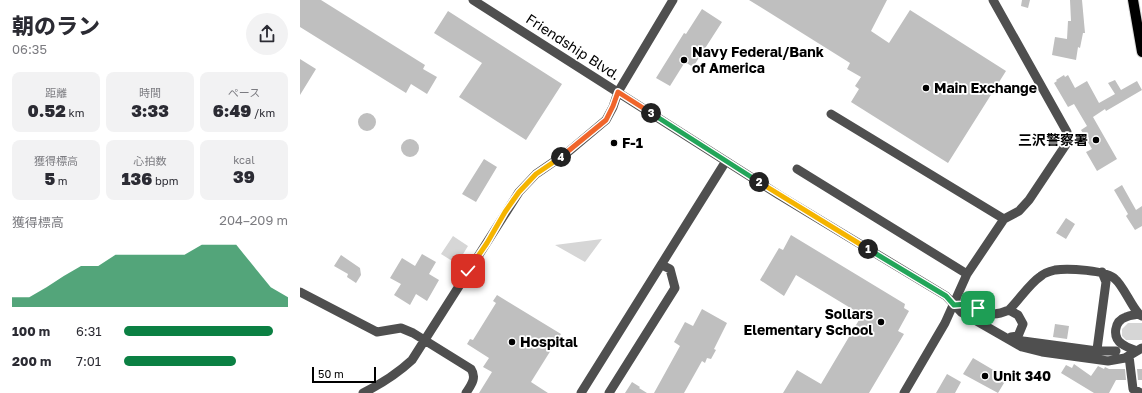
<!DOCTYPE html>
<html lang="ja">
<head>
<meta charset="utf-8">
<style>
  body { margin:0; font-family:"Golos Text","Noto Sans JP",sans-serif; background:#f2f2f3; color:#2b2b33; height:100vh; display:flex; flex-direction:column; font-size:15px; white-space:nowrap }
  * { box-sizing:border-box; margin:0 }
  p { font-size:13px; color:#7c7c81 }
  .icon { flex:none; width:22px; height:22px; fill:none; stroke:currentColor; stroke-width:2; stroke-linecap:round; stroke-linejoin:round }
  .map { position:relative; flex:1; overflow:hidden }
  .panel { display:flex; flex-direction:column; background:#fff; width:300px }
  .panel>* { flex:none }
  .scale { position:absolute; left:12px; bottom:10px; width:64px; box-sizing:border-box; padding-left:4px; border:2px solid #000; border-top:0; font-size:11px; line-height:14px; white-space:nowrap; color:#000; -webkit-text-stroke:3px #fff; paint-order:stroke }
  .pin { position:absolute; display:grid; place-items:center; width:34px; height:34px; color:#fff; margin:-17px; border-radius:8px; box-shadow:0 2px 6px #0006 }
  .km { position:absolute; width:20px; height:20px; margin:-10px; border-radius:50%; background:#222; color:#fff; font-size:11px; line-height:20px; text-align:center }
  .round { display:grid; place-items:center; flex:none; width:42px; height:42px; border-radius:21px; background:#f2f2f3 }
  .summary { display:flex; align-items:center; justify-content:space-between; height:68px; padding:0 12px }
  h1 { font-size:22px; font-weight:800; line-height:30px }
  .metrics { display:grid; grid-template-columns:repeat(3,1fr); gap:6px; height:68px; padding:4px 12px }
  .metrics div { display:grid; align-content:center; border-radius:8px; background:#f2f2f3; text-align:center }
  .metrics b { font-size:17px; font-weight:800 }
  .metrics small { font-size:11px; font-weight:400 }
  .metrics p { font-size:11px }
  .chart { height:112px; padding:8px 12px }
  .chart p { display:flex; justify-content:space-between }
  .chart svg { width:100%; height:72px; margin-top:4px; fill:#0b8043; opacity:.7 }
  ul { padding:0 12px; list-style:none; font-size:13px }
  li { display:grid; grid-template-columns:64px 48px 1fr; align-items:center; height:30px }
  li i { height:10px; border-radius:5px; background:#0b8043 }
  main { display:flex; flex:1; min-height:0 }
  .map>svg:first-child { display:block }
  .green { fill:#d6d6d6 }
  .building { fill:#bfbfbf }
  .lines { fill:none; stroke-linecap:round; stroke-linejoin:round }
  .major-casing { stroke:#dbdbdb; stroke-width:12 }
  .minor { stroke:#4f4f4f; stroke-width:9 }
  .major { stroke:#000; stroke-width:10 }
  .split-1-casing { stroke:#fff; stroke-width:8 }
  .split-2-casing { stroke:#fff; stroke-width:8 }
  .split-3-casing { stroke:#fff; stroke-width:8 }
  .split-4-casing { stroke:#fff; stroke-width:8 }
  .split-5-casing { stroke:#fff; stroke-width:8 }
  .split-1 { stroke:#22a559; stroke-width:5 }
  .split-2 { stroke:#f5b400; stroke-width:5 }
  .split-3 { stroke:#22a559; stroke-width:5 }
  .split-4 { stroke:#f0652b; stroke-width:5 }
  .split-5 { stroke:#f5b400; stroke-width:5 }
  .poi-dot { fill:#000; stroke:#fff; stroke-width:1.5 }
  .labels { text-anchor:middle; stroke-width:3.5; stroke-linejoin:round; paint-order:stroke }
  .street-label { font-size:14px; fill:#000; stroke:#fff }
  .poi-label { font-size:14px; font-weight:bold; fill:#000; stroke:#fff; text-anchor:start }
</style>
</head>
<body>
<main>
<section class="panel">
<div class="summary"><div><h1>朝のラン</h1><p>06:35</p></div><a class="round"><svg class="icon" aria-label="share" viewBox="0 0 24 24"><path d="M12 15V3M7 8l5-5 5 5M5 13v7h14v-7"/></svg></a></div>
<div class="metrics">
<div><p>距離</p><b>0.52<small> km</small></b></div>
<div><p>時間</p><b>3:33</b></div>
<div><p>ペース</p><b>6:49<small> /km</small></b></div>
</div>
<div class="metrics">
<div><p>獲得標高</p><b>5<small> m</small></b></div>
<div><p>心拍数</p><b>136<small> bpm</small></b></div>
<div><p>kcal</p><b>39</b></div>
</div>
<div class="chart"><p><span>獲得標高</span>204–209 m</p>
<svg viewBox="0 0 160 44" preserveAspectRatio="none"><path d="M0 44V38L10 38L20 32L30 25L40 19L50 19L60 12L70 12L80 12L90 12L100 12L110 6L120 6L130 6L140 19L150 32L160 38V44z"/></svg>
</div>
<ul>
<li><b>100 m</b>6:31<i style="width:91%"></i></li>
<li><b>200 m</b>7:01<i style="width:68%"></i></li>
</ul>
</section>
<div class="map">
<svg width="842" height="393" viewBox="0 0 842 393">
  <rect width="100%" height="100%" fill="#fff"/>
  <path class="green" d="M153 236 168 246 157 264 141 254Z
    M302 239 285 262 255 245Z
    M828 323H842V340H826L822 336V329Z"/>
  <path class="building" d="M0 0H21L125 65 123 69 137 77 127 94 111 84 106 93 0 27Z
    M449 0H587L571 31 589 43 610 10 706 71 648 163 551 102 559 89 555 86 561 77 547 69 550 63Z
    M722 0H730L728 8 721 6Z
    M770 0H782L785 33H783L780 48 778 47 776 60 752 55 755 37 767 39 768 21H771Z
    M402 9 422 22 393 67 385 62 370 86 356 78 384 33 386 34Z
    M148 11 262 84 226 140 159 97 182 63 134 33Z
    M0 59 16 69 0 95Z
    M764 75 765 77 768 75 775 88 787 81 799 103 815 94 808 83 815 80 821 90 837 81 842 90 806 111 805 109 793 117 817 159 797 171 786 152 792 149 781 130 787 126 774 104 768 107 754 83 757 81 756 80Z
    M58 122a9 9 0 1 1 18 0a9 9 0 1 1-18 0Z
    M101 148a9 9 0 1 1 18 0a9 9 0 1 1-18 0Z
    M184 159 197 167 176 202 162 194Z
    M822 185 836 210 842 206V226L835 230 826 216 828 214 814 190Z
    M766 218 775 224 766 239 756 233Z
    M491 235 605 304 604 308 609 311 598 331 604 334 569 393H483L497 370 521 384 562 315 496 275 484 296 460 280 479 248 483 250Z
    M122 254 136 262 129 274 139 280 127 301 116 294 110 305 94 295 101 284 90 278 102 258 115 266Z
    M41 255 60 268 61 275 56 283 47 277 48 274 34 266Z
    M197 295 261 334 231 382 248 393H179L192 372 183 367 189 358 167 344 170 339 173 340 196 303 193 301Z
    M402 309 427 323 414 349 416 350 411 359 407 358 405 363 402 361 384 393H354L380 346 374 342 385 322 393 326Z
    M755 324 769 326 767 339 753 337Z
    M673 358 707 378 698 393 663 374Z
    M774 364 791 376 798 366 804 369 805 367 809 369H825L826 380H816L809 393H794L761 373 766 365 772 368Z
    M837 369H842V380H838Z
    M647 374 661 382 655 393H636Z
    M332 382 340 387 339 388 347 393H325Z"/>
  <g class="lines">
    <g class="major-casing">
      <path id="major" d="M833 0 842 52"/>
    </g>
    <path class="minor" d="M173 0 479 195 646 296 661 312 722 347 742 352 808 361 825 358 842 348
      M531 114 704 219
      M497 169 667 274
      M0 292 77 332 101 328 113 333 171 369C177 378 171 385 166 393
      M654 305C658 305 663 303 667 304 687 308 685 320 709 310 720 299 729 284 741 276 744 273 751 271 755 270 767 268 807 270 815 279 824 286 834 313 842 316
      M709 310 718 315 723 324 718 336 711 337
      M715 338 723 341 797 351H816
      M837 351C832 349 826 347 822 344 812 337 814 321 826 317 830 315 835 315 839 314
      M829 356 833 389 841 393
      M796 357 806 282 802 272
      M63 393C81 384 97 374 112 360L219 192 236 174 268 152 306 120 313 107 318 92 373 0
      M281 393 426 161
      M309 393 375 288 370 269 362 265
      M604 393 645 323 667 274 704 219 719 211 729 200 767 143V132L693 0"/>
    <use href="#major" class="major"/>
  </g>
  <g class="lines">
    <g class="split-1-casing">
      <path id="split-1" d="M568 249 646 296 654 305 667 304 678 308"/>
    </g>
    <g class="split-2-casing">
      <path id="split-2" d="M459 182 568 249"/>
    </g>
    <g class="split-3-casing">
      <path id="split-3" d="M351 113 459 182"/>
    </g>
    <g class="split-4-casing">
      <path id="split-4" d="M261 157 306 120 313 106 318 92 351 113"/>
    </g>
    <g class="split-5-casing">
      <path id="split-5" d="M168 271 187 243 205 212 219 192 236 174 261 157"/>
    </g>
    <use href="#split-1" class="split-1"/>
    <use href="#split-2" class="split-2"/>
    <use href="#split-3" class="split-3"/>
    <use href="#split-4" class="split-4"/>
    <use href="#split-5" class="split-5"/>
  </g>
  <g class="poi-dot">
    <circle cx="384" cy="60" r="4"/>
    <circle cx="626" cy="88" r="4"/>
    <circle cx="796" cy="140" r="4"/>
    <circle cx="314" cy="143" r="4"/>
    <circle cx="581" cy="322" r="4"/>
    <circle cx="212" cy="342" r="4"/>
    <circle cx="685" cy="376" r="4"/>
  </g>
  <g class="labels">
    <g class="street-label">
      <text transform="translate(273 47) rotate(33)" y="5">Friendship Blvd.</text>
    </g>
    <g class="poi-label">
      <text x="392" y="57">Navy Federal/Bank<tspan x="392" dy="16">of America</tspan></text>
      <text x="634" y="93">Main Exchange</text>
      <text x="788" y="145" text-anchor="end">三沢警察署</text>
      <text x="322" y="148">F-1</text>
      <text x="573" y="319" text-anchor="end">Sollars<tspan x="573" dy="16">Elementary School</tspan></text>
      <text x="220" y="347">Hospital</text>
      <text x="693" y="381">Unit 340</text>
    </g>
  </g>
</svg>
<div class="scale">50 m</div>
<div class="pin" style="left:678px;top:308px;background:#1e9e55"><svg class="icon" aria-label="arrive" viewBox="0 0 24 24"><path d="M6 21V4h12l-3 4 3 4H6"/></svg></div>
<div class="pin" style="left:168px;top:271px;background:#d93025"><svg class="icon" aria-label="check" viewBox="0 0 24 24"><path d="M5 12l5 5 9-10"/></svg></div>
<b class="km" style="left:568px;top:249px">1</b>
<b class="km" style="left:459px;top:182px">2</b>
<b class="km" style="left:351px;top:113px">3</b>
<b class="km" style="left:261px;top:157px">4</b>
</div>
</main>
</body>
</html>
